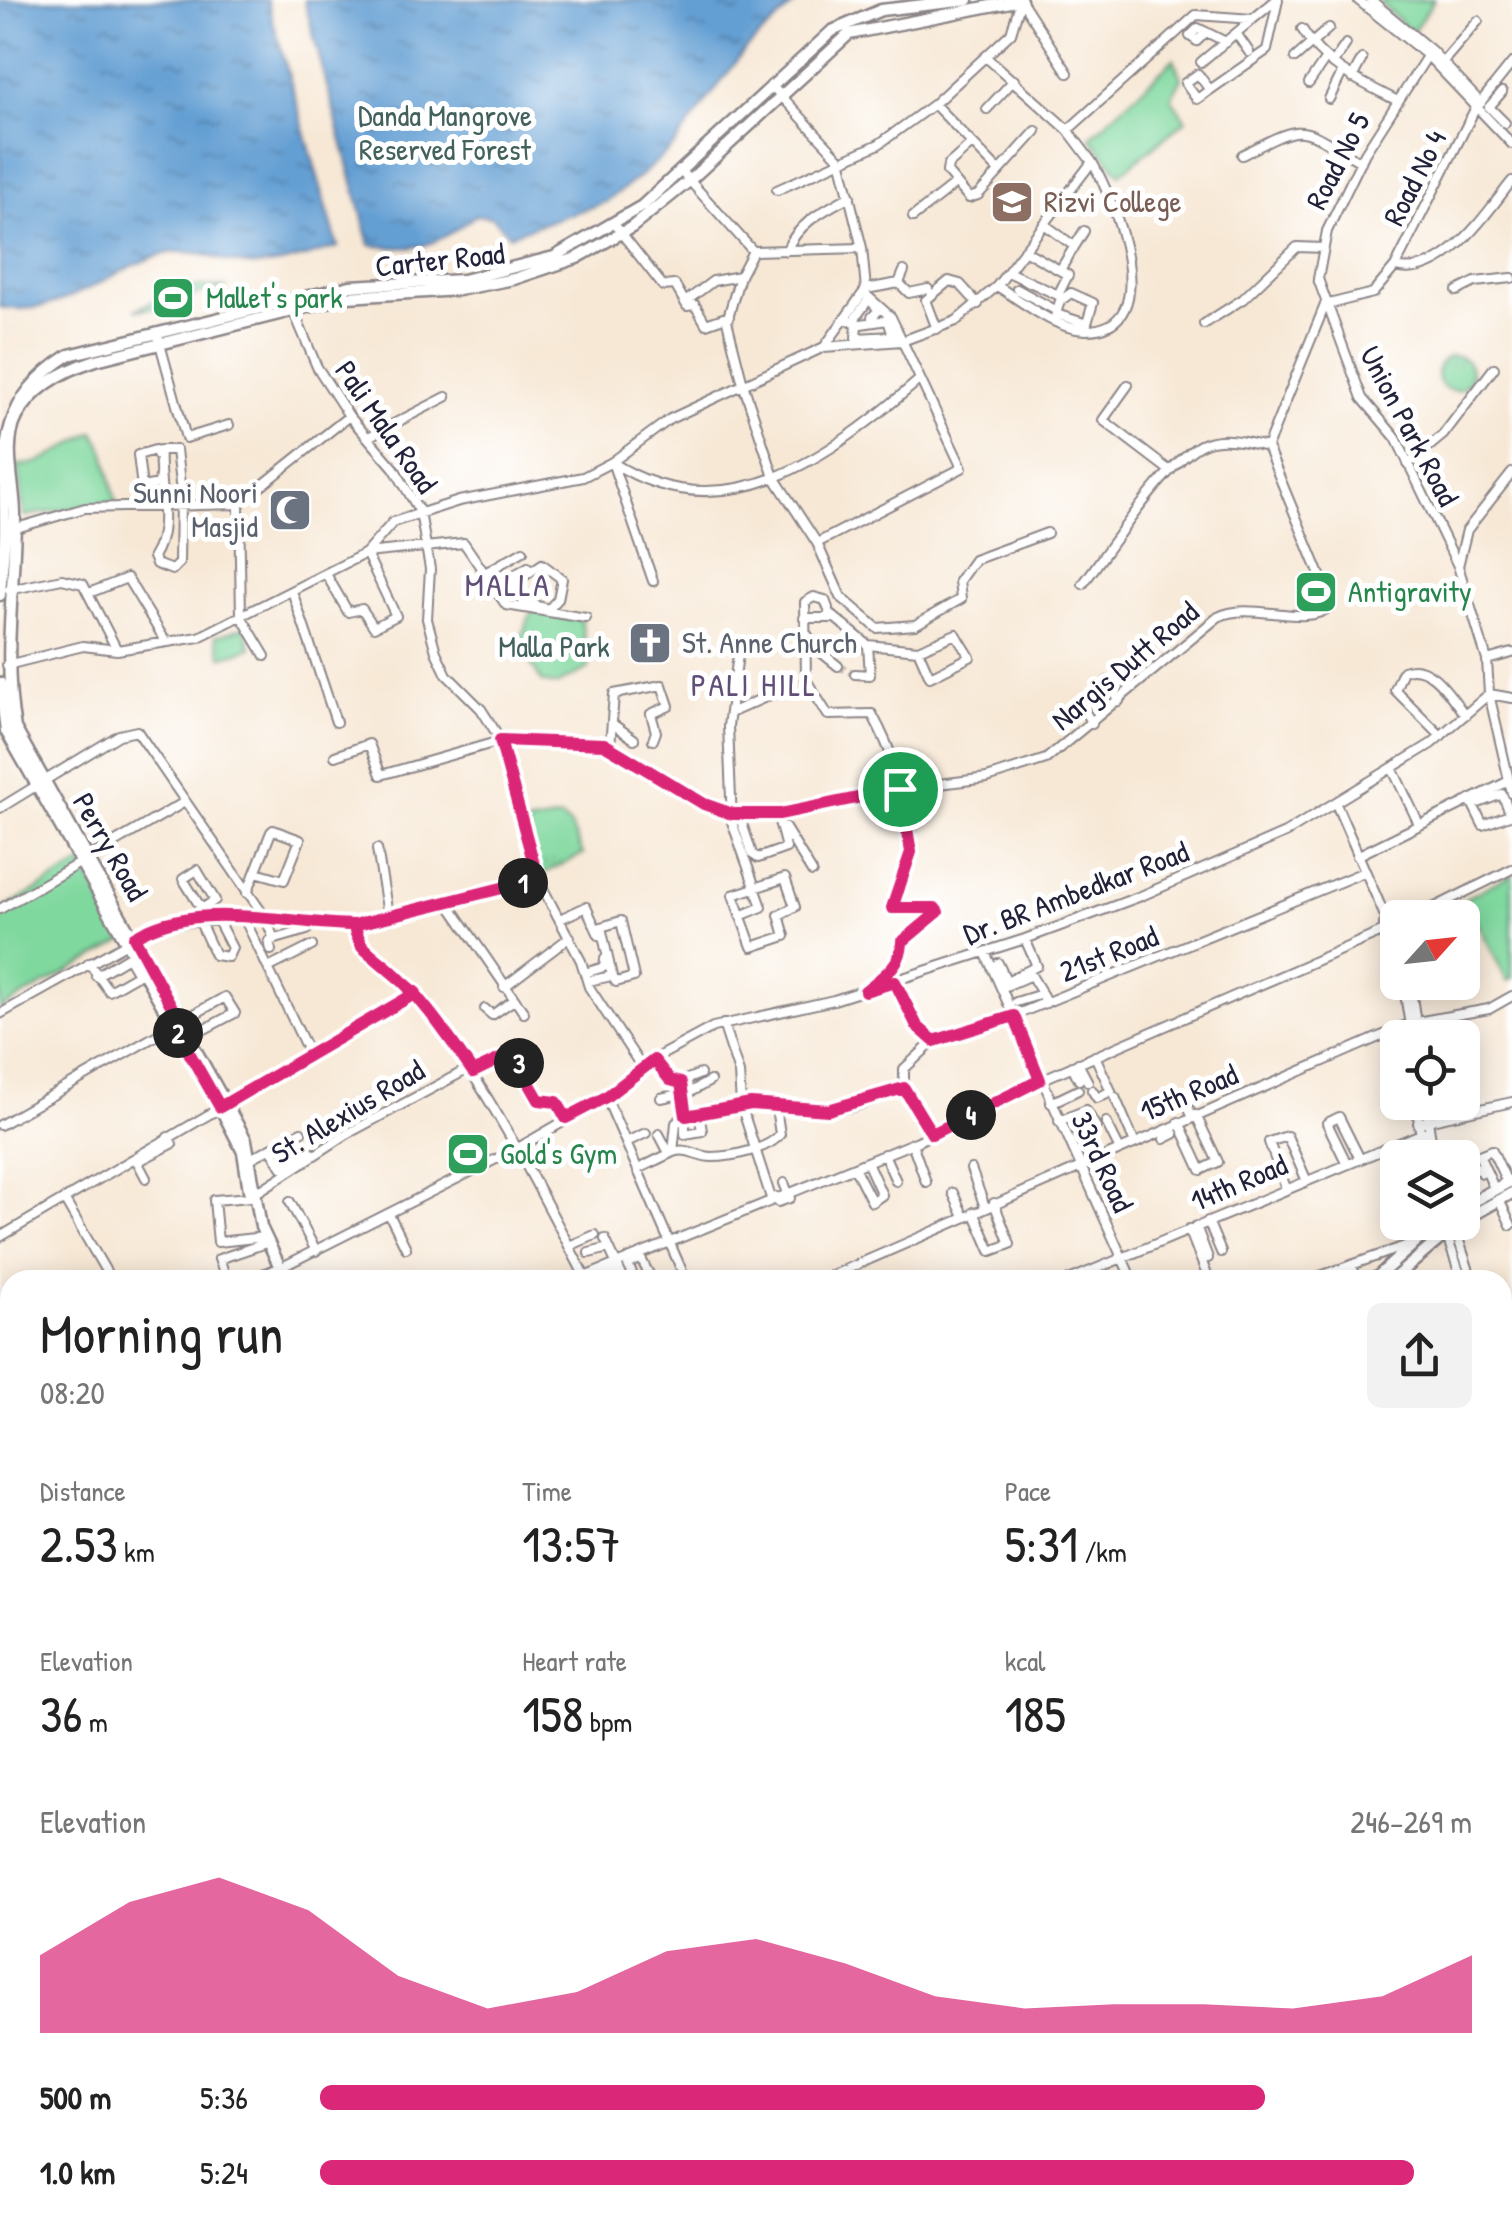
<!DOCTYPE html>
<html lang="en">
<head>
<meta charset="utf-8">
<style>
  body { margin:0; font-family:"Patrick Hand",sans-serif; background:#f2f2f2; color:#222; height:100vh; display:flex; flex-direction:column; font-size:38px; white-space:nowrap }
  * { box-sizing:border-box; margin:0 }
  p { font-size:32px; color:#767676 }
  .icon { flex:none; width:55px; height:55px; fill:none; stroke:currentColor; stroke-width:2; stroke-linecap:round; stroke-linejoin:round }
  .map { position:relative; flex:1; overflow:hidden }
  .details { position:absolute; left:0px; top:1270px; width:1512px; height:962px; display:flex; flex-direction:column; background:#fff; border-radius:30px 30px 0 0; box-shadow:0 5px 25px #0003 }
  .details>* { flex:none }
  .needle { width:65px; rotate:63deg }
  .buttons { position:absolute; left:1380px; top:900px; display:grid; gap:20px }
  .buttons a { display:grid; place-items:center; width:100px; height:100px; border-radius:15px; background:#fff; box-shadow:0 5px 25px #0003; font-size:50px }
  .pin { position:absolute; display:grid; place-items:center; width:85px; height:85px; color:#fff; margin:-42px; border:5px solid #fff; border-radius:50%; box-shadow:0 2px 10px #0007 }
  .km { position:absolute; width:50px; height:50px; margin:-25px; border-radius:50%; background:#222; color:#fff; font-size:28px; line-height:50px; text-align:center }
  .round { display:grid; place-items:center; flex:none; width:105px; height:105px; border-radius:15px; background:#f2f2f2 }
  .overview { display:flex; align-items:center; justify-content:space-between; height:170px; padding:0 40px }
  h1 { font-size:55px; font-weight:600; line-height:75px }
  .metrics { display:grid; grid-template-columns:repeat(3,1fr); gap:15px; height:170px; padding:10px 40px }
  .metrics div { display:grid; align-content:center }
  .metrics b { font-size:50px; font-weight:600 }
  .metrics small { font-size:28px; font-weight:400 }
  .metrics p { font-size:28px }
  .chart { height:280px; padding:20px 40px }
  .chart p { display:flex; justify-content:space-between }
  .chart svg { width:100%; height:180px; margin-top:10px; fill:#db2777; opacity:.7 }
  ul { padding:0 40px; list-style:none; font-size:32px }
  li { display:grid; grid-template-columns:160px 120px 1fr; align-items:center; height:75px }
  li i { height:25px; border-radius:12px; background:#db2777 }
  .map>svg:first-child { display:block }
  .grass { fill:url(#grass-tufts); stroke:#507d6c; stroke-width:2.5 }
  .park { fill:#7fd89e; stroke:#507d6c; stroke-width:2.5 }
  .water { fill:url(#water-ripples); stroke:#426087; stroke-width:2.5 }
  .lines { fill:none; stroke-linecap:round; stroke-linejoin:round }
  .minor-tunnel { stroke:#ccc0b6; stroke-width:8; stroke-dasharray:8 4; stroke-linecap:butt }
  .minor-casing { stroke:#8c8588; stroke-width:12 }
  .major-casing { stroke:#8c8588; stroke-width:15 }
  .minor { stroke:#fff; stroke-width:8 }
  .major { stroke:#fff; stroke-width:10 }
  .rail-casing { stroke:#22223b; stroke-width:6 }
  .rail { stroke:#fff; stroke-width:2.5; stroke-dasharray:8; stroke-linecap:butt }
  .route-casing { stroke:#fff; stroke-width:20 }
  .route { stroke:#db2777; stroke-width:12 }
  .labels { text-anchor:middle; stroke-width:10; stroke-linejoin:round; paint-order:stroke }
  .park-label { font-size:30px; fill:#43625e; stroke:#fff }
  .street-label { font-size:30px; fill:#22223b; stroke:#fff }
  .education-label { font-size:30px; fill:#785e54; stroke:#fff; text-anchor:start }
  .leisure-label { font-size:30px; fill:#27864d; stroke:#fff; text-anchor:start }
  .worship-label { font-size:30px; fill:#5b616d; stroke:#fff; text-anchor:end }
  .neighbourhood-label { font-size:32px; letter-spacing:2.5px; fill:#614f77; stroke:#fff }
</style>
</head>
<body>
<div class="map">
<svg width="1512" height="2231" viewBox="0 0 1512 2231">
  <defs>
    <pattern id="grass-tufts" width="24" height="20" patternUnits="userSpaceOnUse" patternTransform="scale(2.5)"><rect width="24" height="20" fill="#7fd89e"/><path d="M3 7l-1-3M5 7V3M7 7l1-3M15 17l-1-3M17 17v-4M19 17l1-3" fill="none" stroke="#6db989"/></pattern>
    <pattern id="water-ripples" width="26" height="14" patternUnits="userSpaceOnUse" patternTransform="scale(2.5)"><rect width="26" height="14" fill="#639fd3"/><path d="M2 4q2-2 4 0t4 0M15 11q2-2 4 0t4 0" fill="none" stroke="#5181ac"/></pattern>
  </defs>
  <rect width="100%" height="100%" fill="#fff"/>
  <filter id="ink" filterUnits="userSpaceOnUse"><feTurbulence type="fractalNoise" baseFrequency=".01" numOctaves="2"/><feDisplacementMap in="SourceGraphic" scale="20" xChannelSelector="R" yChannelSelector="G"/><feConvolveMatrix kernelMatrix="1 2 1 2 8 2 1 2 1" color-interpolation-filters="sRGB"/></filter>
  <filter id="wash" filterUnits="userSpaceOnUse"><feTurbulence type="fractalNoise" baseFrequency=".0048" numOctaves="4" result="noise"/><feDisplacementMap in="SourceGraphic" scale="40" xChannelSelector="R" yChannelSelector="G"/><feGaussianBlur stdDeviation="2.25" result="paint"/><feColorMatrix in="noise" values="0 0 0 0 0 0 0 0 0 0 0 0 0 0 0 0 0 1.4 0 .05"/><feComposite in="paint" operator="in"/></filter>
  <g filter="url(#wash)">
    <rect width="100%" height="100%" fill="#f7e8d5"/>
    <path class="grass" d="M1437 373a17 17 0 1 1 34 0a17 17 0 1 1-34 0Z
      M560 818 570 825 583 854 541 875 527 824Z"/>
    <path class="park" d="M1382 0H1434L1412 33 1380 3Z
      M1174 59 1182 78 1171 98 1186 120 1120 174 1090 137Z
      M202 286 228 288 197 294 178 305 135 310 177 290Z
      M94 432 105 452 116 502 24 516 18 465C44 467 70 443 94 432Z
      M532 611 581 619 589 668 556 685 542 682 518 644Z
      M245 627 251 648 222 657 216 636Z
      M82 864 124 941 0 1009V911Z
      M1512 874V979L1507 981 1465 898Z"/>
    <path class="water" d="M0 0H267L338 247C309 255 278 268 248 265 220 263 195 246 165 254 109 268 61 320 0 307Z
      M304 0H799L744 51 673 147 644 173 606 202 509 235 492 217 476 215C434 246 423 252 370 245Z"/>
  </g>
  <g filter="url(#ink)">
    <g class="lines">
      <path class="minor-tunnel" d="M838 666 855 674"/>
      <g class="minor-casing">
        <path id="minor" d="M1021 0 1068 73
          M1358 0 1427 55 1512 144
          M1371 0 1431 50 1481 103
          M1302 29C1323 65 1358 81 1396 100
          M1206 32 1197 41 1190 36 1198 28 1226 42
          M1236 33 1249 52
          M1431 50 1365 153 1327 231 1318 279 1362 398 1396 438 1458 566
          M1295 58 1329 28
          M1201 62 1253 19
          M1332 64 1346 44
          M1441 64 1478 21
          M1352 78 1362 59
          M1309 83 1326 58
          M771 85 840 159 862 248 866 289
          M1210 90 1198 74 1185 83 1197 99 1267 50 1278 0
          M1502 92 1489 107 1505 123
          M1329 99 1342 73
          M934 104 998 170
          M987 109 1014 80
          M1068 130 1196 15 1253 19 1276 0
          M972 144 948 165 947 172 969 198 978 195 1036 131
          M1242 155C1309 120 1297 126 1361 162
          M680 170 753 251 862 248
          M777 190 879 144 934 104 1011 33 1021 0
          M913 217 955 184
          M1044 224 1074 246
          M615 225 663 286 675 285 687 306 695 305 706 324 729 316
          M753 251 740 276 727 321 743 384 774 477 817 543 841 597 877 628 915 625 961 599 959 581 974 560 1047 533
          M786 251C799 222 823 211 850 196
          M1395 267C1444 280 1486 213 1512 181
          M1060 270 1084 231
          M904 271 899 283 909 293 928 289
          M1008 272 1058 295 1068 275 1024 250
          M997 286C1022 301 1056 330 1086 330 1168 330 1113 197 1092 162
          M866 289 899 283
          M1017 289 1057 311
          M1457 291 1475 282 1512 278
          M685 302 713 281 740 276
          M1325 305 1373 293 1395 267 1475 109 1512 63
          M293 310 317 367 349 416 394 468 420 512 430 569 427 619 436 652 447 675 481 709 497 734 538 879 581 961 589 987 641 1066
          M1056 314 1087 324
          M856 317 869 299 879 310 872 317
          M847 320 861 324 888 320 893 336 856 338 857 324
          M1054 320 1060 301 1071 293 1093 303 1085 330
          M1204 324 1243 299 1297 247 1324 248
          M937 329 926 300 949 281 960 284 978 304
          M157 333 186 438 229 425
          M825 346 866 289
          M1128 385 1103 420 1170 471
          M370 436 446 397
          M612 462C725 536 832 455 919 380
          M612 462 653 581
          M1408 464 1443 435 1494 368
          M1512 473 1467 530 1458 566 1487 660 1489 694 1512 793
          M142 487 159 484 160 474
          M180 502 179 563 172 570 156 564 153 557C173 526 157 485 160 450H176L180 484
          M144 504 138 455 155 450 158 456
          M239 504 241 616 265 656
          M13 529 85 508 239 504 349 416
          M817 543 962 468 891 317 864 293
          M366 553 464 543 506 605 586 618
          M485 573 523 551
          M326 574 348 612 362 609 374 627 396 616 366 553
          M1083 584C1107 552 1171 455 1205 443 1225 436 1247 442 1267 447
          M494 587 528 567
          M9 590 62 579 83 584 117 650
          M292 591 336 722
          M89 593 127 578 166 642
          M498 594 542 564 562 579 558 599 549 609 524 602 514 586
          M828 608 825 600 814 597 805 602 806 680 828 715 872 714C891 748 917 818 910 856 907 874 894 890 892 908L938 909 936 917 902 942C902 964 884 976 868 988
          M829 613 868 645 918 650 956 634 970 657 930 677 918 650
          M804 618H835
          M804 630 817 649 838 666
          M739 648 728 726 732 822 762 907 740 916
          M1487 660 1512 653
          M7 665 83 646 117 650 199 637 366 553 393 522 459 501 583 477 612 462 670 419 824 347 902 341 956 321 997 286 1092 162 1068 130 987 58
          M855 674 870 675 868 645
          M1108 681 1119 701
          M1489 694 1512 698
          M1080 703 1092 724
          M730 713 777 692
          M614 725 634 739
          M1441 736 1395 690 1403 671C1430 660 1450 696 1465 715
          M610 747 614 694 662 685 669 706 651 714 656 732 653 740
          M335 756 369 744 381 775 500 741 604 744 704 804 732 814H777L900 789 987 778 1046 759 1218 617C1250 600 1306 628 1329 607L1327 592 1267 447 1325 305
          M1393 770 1418 822
          M1470 799 1483 825 1512 814
          M1336 804 1398 946
          M1473 805 1502 794 1511 815
          M0 808 119 735 137 731 265 917 274 939
          M739 814 752 854 758 858 786 848 777 814
          M785 828 812 872
          M377 849 389 920
          M1357 856 1509 781
          M785 878 795 907 779 915 785 936 752 947 733 895Z
          M247 893 271 832 273 830 300 840 284 880 256 872
          M449 904 524 1013
          M0 909 183 803
          M202 909 215 900 197 870 183 879 208 919
          M244 918 309 1053
          M1413 918 1512 869
          M560 919 586 907 599 935
          M199 920 215 955 228 957 232 948 217 919
          M1384 924 1398 967
          M355 925C356 957 402 974 420 998 486 1085 535 1180 585 1277
          M271 950 269 941 307 930
          M985 952 1132 1280
          M89 963 109 991 144 971
          M998 963 1006 980
          M268 968 312 946
          M585 973 604 967 605 959
          M96 976 128 957 138 974
          M1011 979 1037 966 1025 939
          M588 981 612 976 616 982 634 977 621 921 601 927 612 976
          M1403 982 1412 1038
          M1410 982 1418 1038
          M895 983 917 1026 934 1041 1013 1016 1364 872
          M504 987 570 937
          M1001 988 1031 975 1040 990
          M1016 1002 1042 994 1046 1003
          M485 1009 492 1015 514 1000
          M0 1014 161 924 265 917 355 925 538 879
          M723 1024 739 1073 741 1105 771 1198
          M654 1060 670 1080 681 1083 687 1120
          M1078 1063 1088 1082
          M1072 1066 1079 1080
          M473 1072 501 1059 516 1060 539 1100 557 1102 566 1118
          M680 1082 700 1074
          M1092 1090 1097 1098 1111 1091 1095 1056
          M606 1097 686 1280
          M1115 1097 1134 1141
          M661 1098 690 1092 710 1081
          M1186 1102 1192 1116
          M1416 1102 1424 1158
          M1425 1102 1434 1158
          M1051 1103 1078 1090
          M685 1120V1134L702 1131 699 1113
          M1059 1121 1086 1110 1096 1127
          M1106 1122 1119 1148
          M1179 1122 1201 1170 1218 1162 1196 1115
          M1418 1123 1512 1102
          M0 1125 180 1022 225 997 235 1013 199 1032 189 1017
          M659 1134 669 1153
          M931 1134 904 1088V1069L934 1041
          M1164 1139 1174 1134
          M626 1142 646 1133
          M912 1143 926 1182
          M271 1148 282 1167 311 1152
          M673 1152C688 1147 697 1157 712 1157 731 1157 770 1149 780 1134L776 1108
          M884 1154 896 1181
          M248 1160 301 1132
          M137 1161 146 1178
          M137 1162 172 1144 168 1137
          M1346 1162 1327 1123 1339 1117 1359 1157
          M854 1167 872 1202 882 1195 867 1162
          M638 1169 673 1152 676 1123C703 1096 794 1106 829 1109 853 1112 882 1095 904 1088
          M971 1169 985 1207
          M1462 1174 1476 1167 1482 1173
          M1286 1188 1269 1142 1287 1136 1306 1179
          M1494 1188 1479 1155 1492 1150 1507 1182
          M953 1193 964 1217
          M776 1197 778 1202 790 1198 784 1183
          M64 1199 111 1280
          M1499 1199 1511 1225
          M290 1202 316 1251
          M974 1212 991 1251 1010 1244 994 1203
          M390 1216 406 1248
          M1208 1221 1221 1252
          M1442 1222 1462 1280
          M1453 1223 1472 1280
          M1196 1226 1208 1258
          M1189 1229 1209 1280
          M0 1237 416 993
          M264 1237 218 1242 214 1200 250 1197 347 1134 470 1068
          M605 1239 624 1280
          M569 1246 595 1235
          M589 1253 609 1248
          M639 1255 649 1274 641 1280
          M1351 1265 1358 1280
          M280 1268 518 1148 606 1097 641 1066 713 1027 834 1000 1025 939 1141 896 1285 833 1431 744 1489 694
          M600 1279 619 1269
          M227 1280 219 1259 266 1243
          M577 1280 918 1141 1041 1080 1398 925
          M635 1280 628 1265 637 1260
          M822 1280 1411 1023 1489 1009 1512 996
          M1069 1280 1428 1131
          M1309 1280 1411 1244
          M1502 1308 1512 1305
          M1502 1319 1512 1315
          M1502 1346 1507 1345
          M0 1353 10 1370
          M1502 1373 1512 1403
          M1502 1415 1512 1441
          M1506 1517 1512 1527
          M1512 1528 1503 1535 1512 1550
          M1502 1559 1512 1571
          M1502 1579 1512 1590
          M1502 1602 1512 1594
          M1502 1634 1512 1629
          M0 1636 10 1630
          M0 1641 10 1653
          M1502 1680 1512 1693
          M1505 1797 1512 1811
          M1502 1860 1507 1858 1512 1869
          M1502 1876 1512 1872
          M1502 1897 1512 1909
          M0 1948 10 1947
          M0 2005 10 2001
          M0 2111 10 2109
          M0 2206 10 2231
          M309 2222 321 2231
          M721 2222 725 2230
          M740 2222 743 2231
          M56 2231H68
          M242 2231 262 2222
          M643 2231 661 2222
          M808 2231 823 2222
          M879 2231 891 2223"/>
      </g>
      <g class="major-casing">
        <path id="major" d="M0 595C1 572 5 548 5 524 3 445 0 399 69 355L350 286 463 280 554 257 642 206 832 31 881 10 968 0
          M0 683 6 731 220 1107 243 1152 249 1190
          M1462 1207 1512 1180
          M1462 1221 1512 1193
          M253 1280 280 1268
          M286 1280 261 1227 246 1140 15 728C2 656 15 587 15 515 15 484 2 446 17 417 33 387 65 370 96 360L347 297 458 290 514 279 577 258 632 227 689 181 849 34 1021 0
          M1374 1280 1438 1222
          M1392 1280 1460 1222
          M0 1441 10 1435
          M0 1450 10 1444
          M1502 1700 1512 1696
          M1502 1717 1512 1713
          M0 1825 10 1837
          M0 1840 10 1853
          M148 2231 151 2222
          M158 2231 161 2222
          M337 2231 346 2222
          M355 2231 364 2222
          M628 2231 633 2222"/>
      </g>
      <use href="#minor" class="minor"/>
      <use href="#major" class="major"/>
      <g class="rail-casing">
        <path id="rail" d="M1502 1996 1512 1992
          M1502 2033 1512 2029
          M1502 2052 1512 2048
          M1502 2206 1512 2201
          M947 2231 962 2222
          M985 2231 1001 2222
          M1025 2231 1039 2222
          M1453 2231 1470 2222
          M1491 2231 1512 2221"/>
      </g>
      <use href="#rail" class="rail"/>
    </g>
  </g>
  <g class="lines" filter="url(#ink)">
    <g class="route-casing">
      <path id="route" d="M900 789 780 814H732L704 804 604 744 500 740 538 879 354 925 362 947 416 993 220 1107 174 1026 180 1022 134 937C197 898 285 924 354 925 356 946 373 955 387 967 422 997 447 1035 473 1072L500 1059 516 1060 539 1100 557 1102 566 1118 606 1097 654 1060 670 1080 681 1083 686 1116 751 1104 828 1110 904 1088 932 1134 1040 1080 1014 1016 934 1041 917 1026 895 982 865 991C881 978 902 965 902 942L938 912 935 908H892L911 852 900 789"/>
    </g>
    <use href="#route" class="route"/>
  </g>
  <defs>
    <g id="university-square" transform="scale(2.25)"><rect x="-9" y="-9" width="18" height="18" rx="4" fill="#8d6e63" stroke="#fff"/><path d="M0-5L7-2L0 1L-7-2ZM-4 1L0 2.5L4 1V4Q0 6-4 4Z" fill="#fff"/></g>
    <g id="stadium-square" transform="scale(2.25)"><rect x="-9" y="-9" width="18" height="18" rx="4" fill="#2e9e5b" stroke="#fff"/><path d="M0-5a6.5 5 0 1 0 0 10a6.5 5 0 1 0 0-10ZM-3.5-1.8h7v3.6h-7Z" fill="#fff"/></g>
    <g id="mosque-square" transform="scale(2.25)"><rect x="-9" y="-9" width="18" height="18" rx="4" fill="#6b7280" stroke="#fff"/><path d="M3.5-4.9A6 6 0 1 0 3.5 4.9A5 5 0 1 1 3.5-4.9Z" fill="#fff"/></g>
    <g id="church-square" transform="scale(2.25)"><rect x="-9" y="-9" width="18" height="18" rx="4" fill="#6b7280" stroke="#fff"/><path d="M-1.2-6h2.4v3.5h3.3v2.4h-3.3V6h-2.4V-.1h-3.3v-2.4h3.3Z" fill="#fff"/></g>
  </defs>
  <g fill-rule="evenodd">
    <use href="#university-square" x="1012" y="202"/>
    <use href="#stadium-square" x="173" y="298"/>
    <use href="#mosque-square" x="290" y="510"/>
    <use href="#stadium-square" x="1316" y="592"/>
    <use href="#church-square" x="650" y="643"/>
    <use href="#stadium-square" x="468" y="1154"/>
  </g>
  <g class="labels">
    <g class="park-label">
      <text x="445" y="126">Danda Mangrove<tspan x="445" dy="34">Reserved Forest</tspan></text>
      <text x="554" y="657">Malla Park</text>
    </g>
    <g class="street-label">
      <text transform="translate(1338 161) rotate(-63)" y="10">Road No 5</text>
      <text transform="translate(1415 178) rotate(-63)" y="10">Road No 4</text>
      <text transform="translate(440 260) rotate(-6)" y="10">Carter Road</text>
      <text transform="translate(1409 426) rotate(62)" y="10">Union Park Road</text>
      <text transform="translate(386 427) rotate(55)" y="10">Pali Mala Road</text>
      <text transform="translate(1125 666) rotate(-40)" y="10">Nargis Dutt Road</text>
      <text transform="translate(110 847) rotate(60)" y="10">Perry Road</text>
      <text transform="translate(1076 893) rotate(-21)" y="10">Dr. BR Ambedkar Road</text>
      <text transform="translate(1109 954) rotate(-22)" y="10">21st Road</text>
      <text transform="translate(1189 1093) rotate(-23)" y="10">15th Road</text>
      <text transform="translate(348 1112) rotate(-31)" y="10">St. Alexius Road</text>
      <text transform="translate(1102 1162) rotate(65)" y="10">33rd Road</text>
      <text transform="translate(1239 1183) rotate(-23)" y="10">14th Road</text>
    </g>
    <g class="education-label">
      <text x="1044" y="212">Rizvi College</text>
    </g>
    <g class="leisure-label">
      <text x="206" y="308">Mallet's park</text>
      <text x="1348" y="602">Antigravity</text>
      <text x="500" y="1164">Gold's Gym</text>
    </g>
    <g class="worship-label">
      <text x="258" y="503">Sunni Noori<tspan x="258" dy="34">Masjid</tspan></text>
      <text x="682" y="653" text-anchor="start">St. Anne Church</text>
    </g>
    <g class="neighbourhood-label">
      <text x="508" y="596">MALLA</text>
      <text x="754" y="696">PALI HILL</text>
    </g>
  </g>
</svg>
<div class="buttons">
<a><svg class="needle" viewBox="-14 -14 28 28"><path d="M0-13l5 13h-10z" fill="#e53935"/><path d="M0 13l5-13h-10z" fill="#767676"/></svg></a>
<a><svg class="icon" aria-label="locate" viewBox="0 0 24 24"><circle cx="12" cy="12" r="6"/><path d="M12 2v4M12 18v4M2 12h4M18 12h4"/></svg></a>
<a><svg class="icon" aria-label="layers" viewBox="0 0 24 24"><path d="M12 4l9 5-9 5-9-5zM3 14l9 5 9-5"/></svg></a>
</div>
<div class="pin" style="left:900px;top:789px;background:#1e9e55"><svg class="icon" aria-label="arrive" viewBox="0 0 24 24"><path d="M6 21V4h12l-3 4 3 4H6"/></svg></div>
<b class="km" style="left:523px;top:883px">1</b>
<b class="km" style="left:178px;top:1033px">2</b>
<b class="km" style="left:519px;top:1063px">3</b>
<b class="km" style="left:971px;top:1115px">4</b>
<section class="details">
<div class="overview"><div><h1>Morning run</h1><p>08:20</p></div><a class="round"><svg class="icon" aria-label="share" viewBox="0 0 24 24"><path d="M12 15V3M7 8l5-5 5 5M5 13v7h14v-7"/></svg></a></div>
<div class="metrics">
<div><p>Distance</p><b>2.53<small> km</small></b></div>
<div><p>Time</p><b>13:57</b></div>
<div><p>Pace</p><b>5:31<small> /km</small></b></div>
</div>
<div class="metrics">
<div><p>Elevation</p><b>36<small> m</small></b></div>
<div><p>Heart rate</p><b>158<small> bpm</small></b></div>
<div><p>kcal</p><b>185</b></div>
</div>
<div class="chart"><p><span>Elevation</span>246–269 m</p>
<svg viewBox="0 0 160 44" preserveAspectRatio="none"><path d="M0 44V25L10 12L20 6L30 14L40 30L50 38L60 34L70 24L80 21L90 27L100 35L110 38L120 37L130 37L140 38L150 35L160 25V44z"/></svg>
</div>
<ul>
<li><b>500 m</b>5:36<i style="width:82%"></i></li>
<li><b>1.0 km</b>5:24<i style="width:95%"></i></li>
</ul>
</section>
</div>
</body>
</html>
